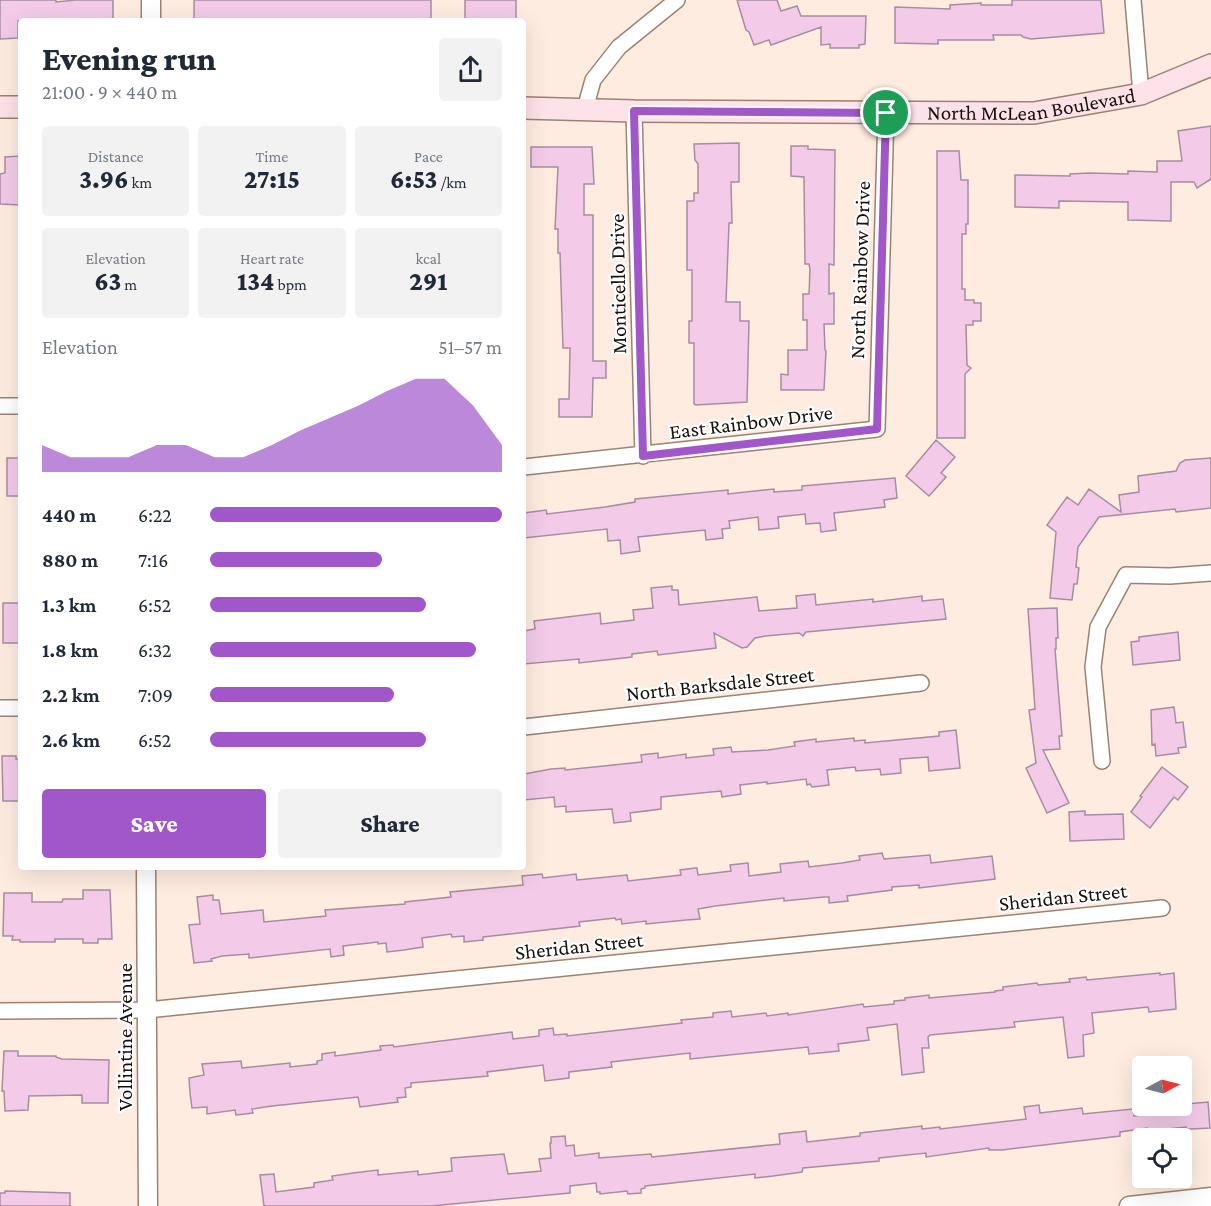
<!DOCTYPE html>
<html lang="en">
<head>
<meta charset="utf-8">
<style>
  body { margin:0; font-family:"Crimson Pro",serif; background:#f2f2f3; color:#1f2937; height:100vh; display:flex; flex-direction:column; font-size:22px; white-space:nowrap }
  * { box-sizing:border-box; margin:0 }
  p { font-size:20px; color:#747a83 }
  .icon { flex:none; width:33px; height:33px; fill:none; stroke:currentColor; stroke-width:2; stroke-linecap:round; stroke-linejoin:round }
  .map { position:relative; flex:1; overflow:hidden }
  .details { position:absolute; left:18px; top:18px; width:508px; height:852px; display:flex; flex-direction:column; background:#fff; border-radius:6px; box-shadow:0 6px 24px #0002 }
  .details>* { flex:none }
  .needle { width:39px; rotate:83deg }
  .fabs { position:absolute; left:1132px; top:1056px; display:grid; gap:12px }
  .fabs a { display:grid; place-items:center; width:60px; height:60px; border-radius:6px; background:#fff; box-shadow:0 6px 24px #0002; font-size:30px }
  .pin { position:absolute; display:grid; place-items:center; width:51px; height:51px; color:#fff; margin:-26px; border:3px solid #fff; border-radius:50%; box-shadow:0 2px 6px #0007 }
  .round { display:grid; place-items:center; flex:none; width:63px; height:63px; border-radius:6px; background:#f2f2f3 }
  .headline { display:flex; align-items:center; justify-content:space-between; height:102px; padding:0 24px }
  h1 { font-size:33px; font-weight:800; line-height:45px }
  .figures { display:grid; grid-template-columns:repeat(3,1fr); gap:9px; height:102px; padding:6px 24px }
  .figures div { display:grid; align-content:center; border-radius:6px; background:#f2f2f3; text-align:center }
  .figures b { font-size:26px; font-weight:800 }
  .figures small { font-size:16px; font-weight:400 }
  .figures p { font-size:16px }
  .chart { height:168px; padding:12px 24px }
  .chart p { display:flex; justify-content:space-between }
  .chart svg { width:100%; height:108px; margin-top:6px; fill:#a156c9; opacity:.7 }
  .action { display:flex; gap:12px; margin-top:auto; padding:12px 24px }
  .action a { flex:1; height:69px; border-radius:6px; background:#a156c9; color:#fff; font-size:24px; font-weight:800; line-height:69px; text-align:center }
  .action a+a { background:#f2f2f3; color:#1f2937 }
  ul { padding:0 24px; list-style:none; font-size:20px }
  li { display:grid; grid-template-columns:96px 72px 1fr; align-items:center; height:45px }
  li i { height:15px; border-radius:8px; background:#a156c9 }
  .map>svg:first-child { display:block }
  .building { fill:#f3cbe9; stroke:#a78da0; stroke-width:1.5 }
  .lines { fill:none; stroke-linecap:round; stroke-linejoin:round }
  .minor-casing { stroke:#9c8270; stroke-width:18 }
  .tertiary-casing { stroke:#9c8270; stroke-width:21 }
  .secondary-casing { stroke:#9c8270; stroke-width:24 }
  .minor { stroke:#fff; stroke-width:15 }
  .tertiary { stroke:#fff; stroke-width:18 }
  .secondary { stroke:#fee2ea; stroke-width:21 }
  .route-casing { stroke:#fff; stroke-width:12 }
  .route { stroke:#a156c9; stroke-width:8 }
  .labels { text-anchor:middle; stroke-width:4.5; stroke-linejoin:round; paint-order:stroke }
  .street-label { font-size:21px; fill:#180f08; stroke:#fff }
</style>
</head>
<body>
<div class="map">
<svg width="1211" height="1206" viewBox="0 0 1211 1206">
  <rect width="100%" height="100%" fill="#feece1"/>
  <path class="building" d="M0 0H56V2L76 0H113V21H18V38L0 39Z
    M194 0H431V21H194Z
    M465 0H516V21H465Z
    M737 0H777L781 11 797 6 801 16H866L865 44 859 45V48H830V44L821 45V27L771 45 769 40 754 45 749 32 746 30Z
    M1012 0H1101L1104 33 1031 39 1023 37 1021 35H993L994 40H938V44L895 43V7L950 9V5L981 3V5H1012Z
    M1211 126V179L1197 188 1194 182H1171V221L1128 220V202L1059 201V208L1015 207V175L1070 176V174L1089 173 1128 174V171L1157 172V161H1182L1178 131Z
    M739 143V182H731L732 223H729L726 302H740V321H749L747 402 696 405 694 404V343H689V321H692V270H687V201H694V193H698V164L695 160 694 144Z
    M791 146H808V149L835 150 834 265 829 264V294L834 293V324H824L825 350 826 351 824 390H781V374L788 375V350H807V320H803V294H809L810 269 809 264H805L804 177 791 176Z
    M531 147H592L594 184H584V215H593V361H606V378H593L592 417H559V399H569L570 348H563L560 253H558V229H555L558 167H531Z
    M937 151H959L961 180H968V224H966V234H962V289H965V300H974V303H981V321H973V325H966L967 365 971 368 965 374V438H937Z
    M21 156V205L0 204V174L5 173V157Z
    M936 440 955 457 941 473 946 477 929 496 906 476Z
    M7 458H21V496H7Z
    M1211 458V508L1176 512 1175 509 1099 517 1078 547 1076 567 1079 568 1077 584H1074L1072 600 1050 598 1056 532 1047 525 1067 497 1078 505 1089 489 1121 512 1119 495 1139 492 1138 476 1176 471 1180 463 1185 460Z
    M895 478 897 498 884 500 885 507 834 513 836 530 821 532 820 523 806 524 805 514 778 517 779 528 759 530 758 517 729 521 730 528 722 529 723 538 706 540 705 530 638 537 640 551 621 554 620 540 608 541 607 529 524 538V513L546 510 547 514 605 507 635 502V499L728 490V494L774 489V492L802 490V486Z
    M672 586V590H678L679 605 757 597 759 611 797 608 796 596 815 594 816 605 873 599V602L922 596V601L943 599 946 619 806 632 803 636 799 633 765 636 755 638 747 647 742 648 714 633 716 648 658 655 657 651 632 654V657L579 663V659L524 664V631L535 629 534 621 600 613 601 624 634 620 633 610 653 608 651 588Z
    M3 603H21V643H3Z
    M1057 608 1058 638H1056V649H1055L1062 736H1059L1060 749 1043 750 1069 803 1047 813 1026 768 1036 763 1029 710 1035 709 1028 609Z
    M1178 632 1180 660 1133 665 1131 642 1139 641V637Z
    M1174 707 1176 723 1183 722 1186 747 1178 748 1179 753 1156 756 1155 744 1152 745 1151 710Z
    M956 730 960 768 929 771 928 757 900 759 901 773 881 775 880 769 856 771 855 767 827 770 829 785 812 787 810 784 807 785 806 779 767 784V782L740 785 741 794 722 797 721 791 661 797V809L630 813 631 821 614 823 612 809 566 812V806L555 807 554 797 524 800V774L551 769 565 768V770L642 762 641 755 658 753V758L686 754V758L714 755 713 749 731 747 732 752 768 750 795 746 794 742 816 739V742L854 738V741L865 740V743L939 736V732Z
    M2 756H16V759H20L21 801H3Z
    M1162 767 1188 787 1178 800 1174 797 1150 828 1131 812 1142 797 1140 796Z
    M1085 811V815L1123 814 1124 839 1070 841 1069 812Z
    M882 853 884 859 930 855 931 863 992 856 995 879 919 888V885L892 887V890L847 896 848 901 829 903V897H824L784 901V898L715 906 698 909 700 919 686 920 646 924V921L622 924 621 919 616 920 615 918 579 922 580 926 483 937V940L464 942V936L452 937 451 934 422 938 423 947 404 950 387 952 386 943 378 944V942L343 946 344 955 331 957 330 949 249 958V954L222 956 211 959 212 961 194 963 189 925 200 924 197 897 213 895V900H219L221 914 263 910 264 922 326 916 325 910 405 904V902L451 897 450 892 523 885 522 876 542 874 543 878 576 874 577 880 627 875 628 881 681 875 680 870 695 868H697L698 875 731 871 730 865 748 863 749 876 781 872 780 864 808 861 809 867 842 863 860 860 859 856Z
    M83 890H110L112 939H98V943H83V939H55V942H20V940H12L13 936H3L4 893H32V902H62L63 899H83Z
    M1160 973V975L1174 973 1176 1009 1149 1012 1148 1007 1092 1013 1094 1033 1083 1035 1084 1056 1068 1058 1063 1017 1014 1022 1015 1027 930 1035 928 1037 929 1048H922L924 1072 902 1075 897 1024 867 1028 869 1040 838 1044 839 1051 809 1054 808 1047 690 1059V1053L611 1062 612 1067 569 1072V1078L545 1081 543 1065 487 1072 488 1076 411 1083V1087L405 1088 406 1097 397 1098 398 1102 360 1107 358 1097 272 1106 252 1109 253 1113 236 1115 235 1110 207 1114V1107L192 1108 190 1093 189 1078 204 1075 202 1064 241 1061 242 1068 290 1063V1067L317 1064V1061L322 1060V1054L335 1052V1056L381 1050 380 1046 393 1045 394 1047 512 1032 513 1039 539 1036V1030L553 1028 554 1035 567 1034V1036L682 1023 681 1020 713 1017V1013L731 1011 732 1017 766 1013 767 1016 788 1013V1015L863 1004 864 1007 894 1004V1001L905 1000V998L929 995V998L995 992V991L1003 990V987L1037 983 1038 985 1070 982 1069 979 1086 977 1087 980Z
    M4 1051H18V1056H56V1057L62 1059 109 1060 108 1103H82V1095L29 1096 28 1110 5 1111 4 1091H2Z
    M1208 1102 1210 1128 1191 1129H1187L1186 1127 1147 1131V1128L1120 1132V1136L1078 1141 1002 1150H989V1148L926 1157V1153L879 1158V1161L803 1168 802 1172 773 1176 755 1178V1174L645 1186V1188L641 1189V1193L628 1194 627 1191 600 1194V1192H597L596 1183 570 1186V1193L431 1206H264L260 1175 274 1174 276 1192 314 1187V1183L333 1180 332 1176 353 1173 378 1170V1175L418 1171V1175L452 1171 451 1158 504 1154 508 1174 541 1171 539 1159 551 1158 550 1143H551V1137L565 1136 566 1146 574 1145 575 1156 599 1153V1158L651 1154 652 1157 780 1144 779 1134 806 1131 807 1142 860 1136V1133L922 1126V1129L940 1127V1129L1026 1119 1024 1107 1039 1105 1040 1113 1082 1108 1083 1114 1133 1109 1134 1116 1164 1113 1163 1106Z
    M5 1191 70 1193V1206H0V1193H5Z"/>
  <g class="lines">
    <g class="minor-casing">
      <path id="minor" d="M1133 0 1141 94
        M585 109 593 80 619 47 677 0
        M634 111 643 456
        M0 406H21
        M524 467 877 429 886 113
        M0 708H21
        M524 727 921 683
        M1102 761 1093 667 1098 627 1126 575 1170 576 1211 573
        M0 1011 147 1010 1162 908"/>
    </g>
    <g class="tertiary-casing">
      <path id="tertiary" d="M151 21V0
        M146 867 148 1206
        M1129 1206 1211 1197"/>
    </g>
    <g class="secondary-casing">
      <g id="secondary">
        <path d="M0 107H21"/>
        <path id="s1" d="M524 108 634 111 1034 113 1141 94 1211 65"/>
      </g>
    </g>
    <use href="#minor" class="minor"/>
    <use href="#tertiary" class="tertiary"/>
    <use href="#secondary" class="secondary"/>
  </g>
  <g class="lines">
    <g class="route-casing">
      <path id="route" d="M634 111 886 113 877 429 643 456Z"/>
    </g>
    <use href="#route" class="route"/>
  </g>
  <g class="labels">
    <g class="street-label">
      <text dy="7" stroke="none"><textPath href="#s1" startOffset="508">North McLean Boulevard</textPath></text>
      <text transform="translate(860 270) rotate(-88)" y="7">North Rainbow Drive</text>
      <text transform="translate(618 284) rotate(-91)" y="7">Monticello Drive</text>
      <text transform="translate(751 422) rotate(-7)" y="7">East Rainbow Drive</text>
      <text transform="translate(720 684) rotate(-6)" y="7">North Barksdale Street</text>
      <text transform="translate(1063 897) rotate(-6)" y="7">Sheridan Street</text>
      <text transform="translate(579 946) rotate(-6)" y="7">Sheridan Street</text>
      <text transform="translate(125 1037) rotate(-90)" y="7">Vollintine Avenue</text>
    </g>
  </g>
</svg>
<div class="fabs">
<a><svg class="needle" viewBox="-14 -14 28 28"><path d="M0-13l5 13h-10z" fill="#e53935"/><path d="M0 13l5-13h-10z" fill="#747a83"/></svg></a>
<a><svg class="icon" aria-label="locate" viewBox="0 0 24 24"><circle cx="12" cy="12" r="6"/><path d="M12 2v4M12 18v4M2 12h4M18 12h4"/></svg></a>
</div>
<div class="pin" style="left:886px;top:113px;background:#1e9e55"><svg class="icon" aria-label="arrive" viewBox="0 0 24 24"><path d="M6 21V4h12l-3 4 3 4H6"/></svg></div>
<section class="details">
<div class="headline"><div><h1>Evening run</h1><p>21:00 · 9 × 440 m</p></div><a class="round"><svg class="icon" aria-label="share" viewBox="0 0 24 24"><path d="M12 15V3M7 8l5-5 5 5M5 13v7h14v-7"/></svg></a></div>
<div class="figures">
<div><p>Distance</p><b>3.96<small> km</small></b></div>
<div><p>Time</p><b>27:15</b></div>
<div><p>Pace</p><b>6:53<small> /km</small></b></div>
</div>
<div class="figures">
<div><p>Elevation</p><b>63<small> m</small></b></div>
<div><p>Heart rate</p><b>134<small> bpm</small></b></div>
<div><p>kcal</p><b>291</b></div>
</div>
<div class="chart"><p><span>Elevation</span>51–57 m</p>
<svg viewBox="0 0 160 44" preserveAspectRatio="none"><path d="M0 44V33L10 38L20 38L30 38L40 33L50 33L60 38L70 38L80 33L90 27L100 22L110 17L120 11L130 6L140 6L150 17L160 33V44z"/></svg>
</div>
<ul>
<li><b>440 m</b>6:22<i style="width:100%"></i></li>
<li><b>880 m</b>7:16<i style="width:59%"></i></li>
<li><b>1.3 km</b>6:52<i style="width:74%"></i></li>
<li><b>1.8 km</b>6:32<i style="width:91%"></i></li>
<li><b>2.2 km</b>7:09<i style="width:63%"></i></li>
<li><b>2.6 km</b>6:52<i style="width:74%"></i></li>
</ul>
<div class="action"><a>Save</a><a>Share</a></div>
</section>
</div>
</body>
</html>
